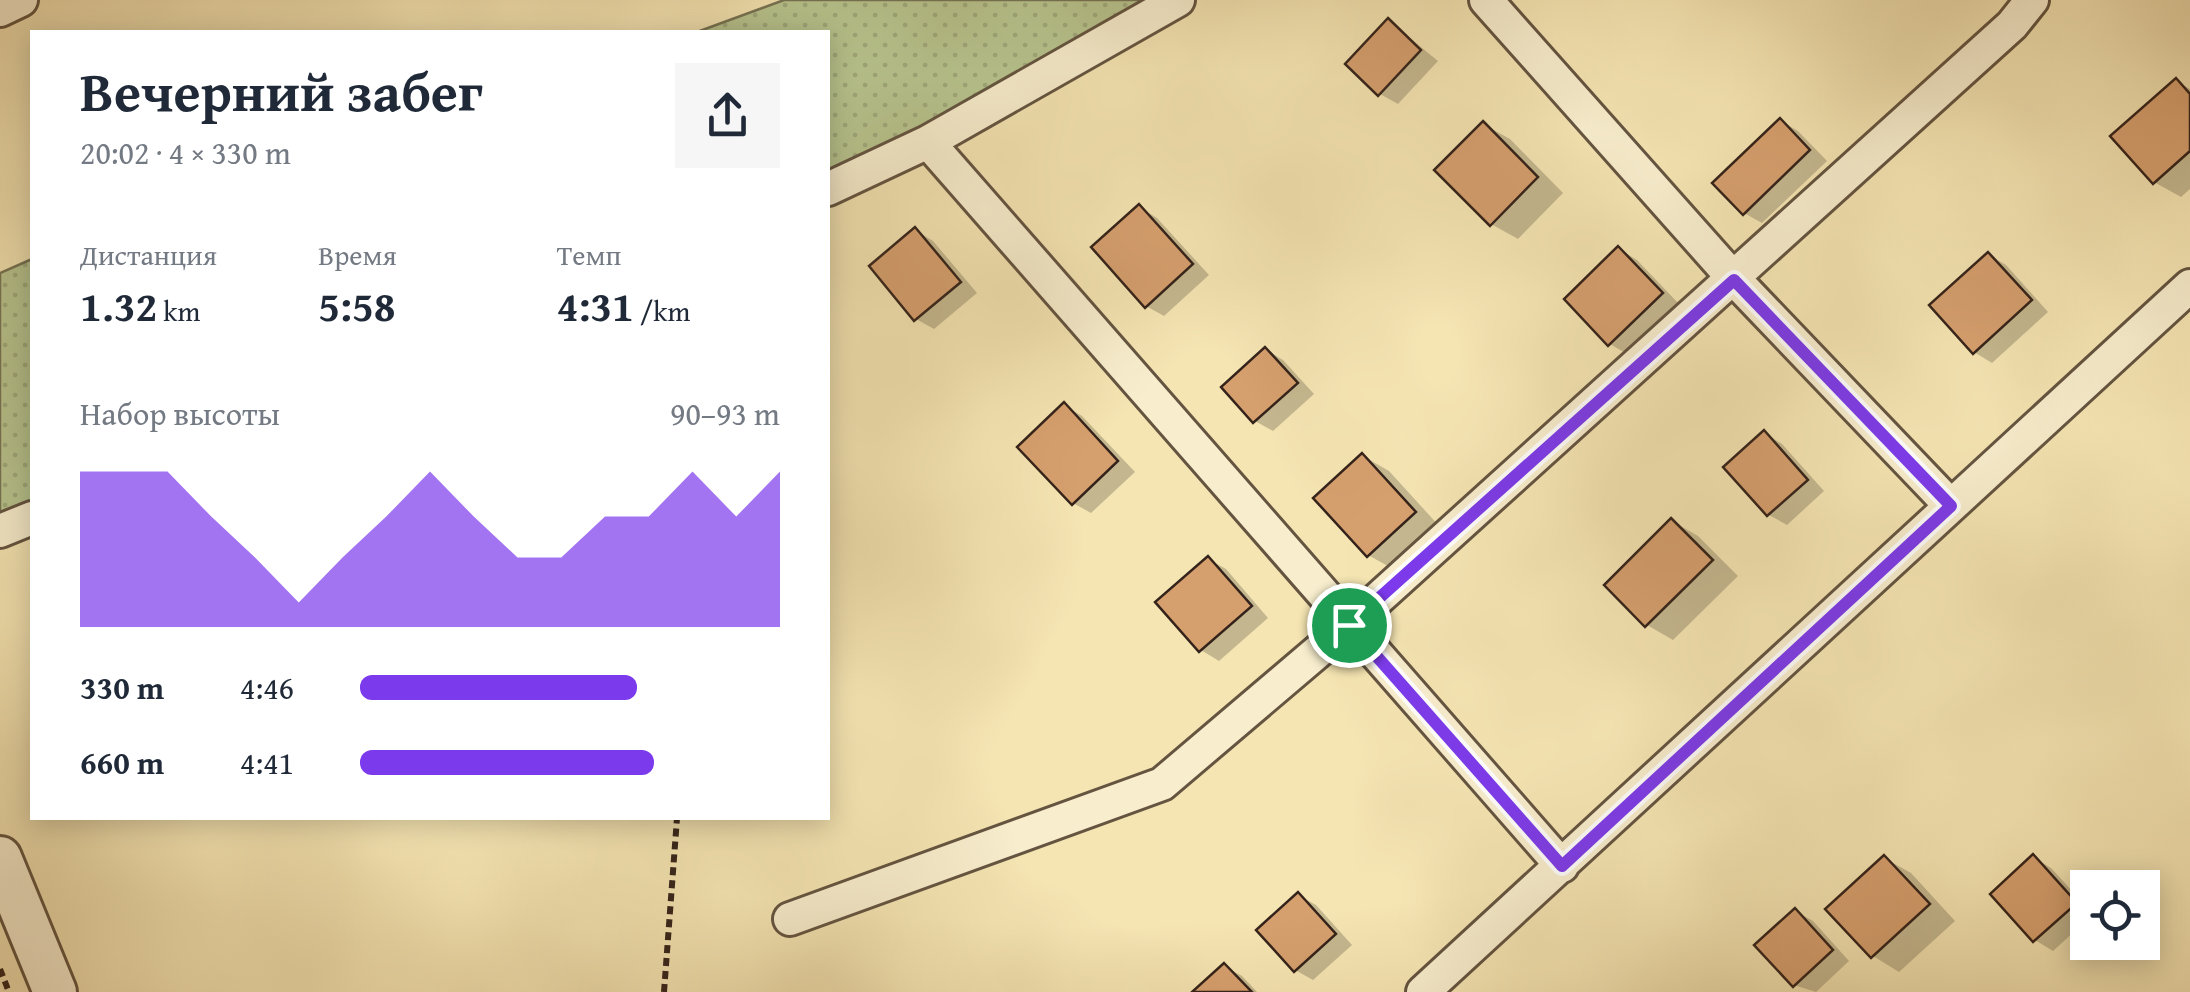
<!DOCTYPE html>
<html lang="ru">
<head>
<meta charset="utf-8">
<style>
  body { margin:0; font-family:"Gentium Book Plus",serif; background:#f6f6f7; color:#1f2937; height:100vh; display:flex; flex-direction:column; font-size:38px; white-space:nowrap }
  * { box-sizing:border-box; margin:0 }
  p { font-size:32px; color:#747a83 }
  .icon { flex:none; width:55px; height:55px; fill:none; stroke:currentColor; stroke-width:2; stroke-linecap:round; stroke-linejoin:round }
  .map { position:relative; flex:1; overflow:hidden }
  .panel { position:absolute; left:30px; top:30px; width:800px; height:790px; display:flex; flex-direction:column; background:#fff; border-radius:0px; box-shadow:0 5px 25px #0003 }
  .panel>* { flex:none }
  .buttons { position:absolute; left:2070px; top:870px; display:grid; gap:20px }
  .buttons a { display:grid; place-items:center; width:90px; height:90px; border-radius:0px; background:#fff; box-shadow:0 5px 25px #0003; font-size:50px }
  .pin { position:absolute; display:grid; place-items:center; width:85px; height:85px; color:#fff; margin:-42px; border:5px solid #fff; border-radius:50%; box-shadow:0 2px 10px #0007 }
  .round { display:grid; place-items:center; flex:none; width:105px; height:105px; border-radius:0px; background:#f6f6f7 }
  .summary { display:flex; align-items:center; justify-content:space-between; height:170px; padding:0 50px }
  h1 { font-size:55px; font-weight:700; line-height:75px }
  .metrics { display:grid; grid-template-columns:repeat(3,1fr); gap:15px; height:170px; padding:10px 50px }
  .metrics div { display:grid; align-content:center }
  .metrics b { font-size:42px; font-weight:700 }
  .metrics small { font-size:28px; font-weight:400 }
  .metrics p { font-size:28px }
  .chart { height:280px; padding:20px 50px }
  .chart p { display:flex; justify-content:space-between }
  .chart svg { width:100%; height:180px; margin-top:10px; fill:#7c3aed; opacity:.7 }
  ul { padding:0 50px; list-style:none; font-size:32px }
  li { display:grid; grid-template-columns:160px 120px 1fr; align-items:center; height:75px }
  li i { height:25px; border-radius:12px; background:#7c3aed }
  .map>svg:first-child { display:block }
  .grass { fill:url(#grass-dots); stroke:#767454; stroke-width:2.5 }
  .shadow { fill:#0003 }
  .building { fill:#d69f6e; stroke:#34231a; stroke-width:2.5 }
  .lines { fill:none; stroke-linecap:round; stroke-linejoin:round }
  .minor-casing { stroke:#645440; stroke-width:38 }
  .tertiary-casing { stroke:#645440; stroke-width:48 }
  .path { stroke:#34231a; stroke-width:6; stroke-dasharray:8 5; stroke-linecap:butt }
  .minor { stroke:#f8eece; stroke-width:32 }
  .tertiary { stroke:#f8eece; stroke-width:42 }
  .route-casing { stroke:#fff; stroke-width:20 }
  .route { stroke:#7c3aed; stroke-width:12 }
</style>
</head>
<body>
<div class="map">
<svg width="2190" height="992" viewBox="0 0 2190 992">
  <defs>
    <pattern id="grass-dots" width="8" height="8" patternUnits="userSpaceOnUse" patternTransform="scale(2.5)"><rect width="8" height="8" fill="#b8c58f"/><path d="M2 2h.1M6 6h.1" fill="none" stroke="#9fa97b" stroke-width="1.8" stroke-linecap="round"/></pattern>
  </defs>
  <rect width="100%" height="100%" fill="#f5e5b3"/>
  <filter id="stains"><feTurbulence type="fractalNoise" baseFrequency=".002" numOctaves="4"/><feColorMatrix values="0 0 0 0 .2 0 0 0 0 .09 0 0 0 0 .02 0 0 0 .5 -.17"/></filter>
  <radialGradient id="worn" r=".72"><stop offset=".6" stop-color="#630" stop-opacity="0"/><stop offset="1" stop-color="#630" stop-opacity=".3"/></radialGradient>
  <path class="grass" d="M784 0H1157L828 180V32H697Z
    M32 259V503L0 515V273Z"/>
  <path class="shadow" d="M1389 21 1438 61 1398 104 1380 94Z
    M2176 81 2190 89V189L2181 197 2154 182Z
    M1781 121 1798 131 1827 161 1762 223 1744 213Z
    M1483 124 1510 139 1563 193 1518 239 1491 224Z
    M1139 207 1157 218 1209 275 1164 316 1146 306Z
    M915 230 933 241 977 293 934 329 916 319Z
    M1619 249 1637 260 1679 304 1627 354 1610 344Z
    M1989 255 2006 265 2048 312 1992 363 1974 352Z
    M1266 350 1283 360 1314 394 1273 431 1255 421Z
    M1064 405 1082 416 1135 472 1091 513 1073 503Z
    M1764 433 1782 444 1824 491 1787 525 1769 515 1726 467Z
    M1363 456 1389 471 1441 528 1395 570 1368 555Z
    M1672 521 1698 536 1738 576 1673 640 1647 625Z
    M1208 559 1226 569 1268 618 1219 661 1201 650Z
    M2033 857 2051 868 2088 908V919L2053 951 2035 940 1993 894Z
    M1884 858 1911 873 1955 921 1899 972 1873 956 1829 910Z
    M1298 895 1316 905 1352 945 1313 980 1295 970Z
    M1795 911 1813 921 1849 961 1816 992 1794 985Z
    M1224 966 1242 976 1257 992H1196Z"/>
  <path class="building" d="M1388 18 1421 50 1378 96 1345 64Z
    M2176 78 2190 94V151L2153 184 2110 136Z
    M1780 118 1810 150 1743 215 1712 183Z
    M1483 121 1538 177 1490 226 1434 170Z
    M1139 204 1193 264 1145 308 1091 247Z
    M915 227 961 282 914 321 869 266Z
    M1618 246 1663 293 1608 346 1564 299Z
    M1988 252 2032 300 1973 354 1929 305Z
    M1265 347 1298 383 1253 423 1221 387Z
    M1064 402 1118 461 1072 505 1017 447Z
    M1764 430 1808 480 1767 516 1723 467Z
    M1362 453 1416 512 1367 557 1313 498Z
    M1671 518 1713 560 1645 627 1604 585Z
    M1208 556 1252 606 1199 652 1155 602Z
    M2033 854 2077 903 2033 942 1990 894Z
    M1884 855 1930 904 1871 958 1825 909Z
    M1298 892 1336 934 1294 972 1256 930Z
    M1795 908 1833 950 1793 987 1754 945Z
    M1224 963 1252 992H1192Z"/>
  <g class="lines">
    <g class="minor-casing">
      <path id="minor" d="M1486 0 1735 280 1951 506
        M0 10 21 0
        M928 142 1562 866
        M828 189 928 142 1178 0
        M0 531 32 518
        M790 919 1162 784 1349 625 2012 25 2032 0
        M1423 992 2190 286"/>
    </g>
    <g class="tertiary-casing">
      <path id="tertiary" d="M0 858 55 992"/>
    </g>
    <path class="path" d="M0 969 9 992
      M664 992 677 818"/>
    <use href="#minor" class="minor"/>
    <use href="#tertiary" class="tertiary"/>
  </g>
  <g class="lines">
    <g class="route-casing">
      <path id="route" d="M1734 280 1951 506 1562 866 1349 625Z"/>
    </g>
    <use href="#route" class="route"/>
  </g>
  <rect width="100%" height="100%" filter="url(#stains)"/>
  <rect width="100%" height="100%" fill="url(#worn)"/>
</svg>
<div class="buttons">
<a><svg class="icon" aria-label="locate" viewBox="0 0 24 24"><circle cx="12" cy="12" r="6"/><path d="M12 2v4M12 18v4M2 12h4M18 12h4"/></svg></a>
</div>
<div class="pin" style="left:1349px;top:625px;background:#1e9e55"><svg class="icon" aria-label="arrive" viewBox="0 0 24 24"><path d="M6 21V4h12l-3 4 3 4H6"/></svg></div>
<section class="panel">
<div class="summary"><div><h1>Вечерний забег</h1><p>20:02 · 4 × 330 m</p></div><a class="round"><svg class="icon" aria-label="share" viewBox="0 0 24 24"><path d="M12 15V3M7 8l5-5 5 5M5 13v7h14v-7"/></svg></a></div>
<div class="metrics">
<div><p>Дистанция</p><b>1.32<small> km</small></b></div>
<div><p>Время</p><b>5:58</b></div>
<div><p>Темп</p><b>4:31<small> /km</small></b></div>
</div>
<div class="chart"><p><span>Набор высоты</span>90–93 m</p>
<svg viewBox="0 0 160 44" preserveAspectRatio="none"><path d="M0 44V6L10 6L20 6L30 17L40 27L50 38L60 27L70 17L80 6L90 17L100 27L110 27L120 17L130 17L140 6L150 17L160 6V44z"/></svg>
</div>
<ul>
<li><b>330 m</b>4:46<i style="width:66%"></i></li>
<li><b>660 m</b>4:41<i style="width:70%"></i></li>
</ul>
</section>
</div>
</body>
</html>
